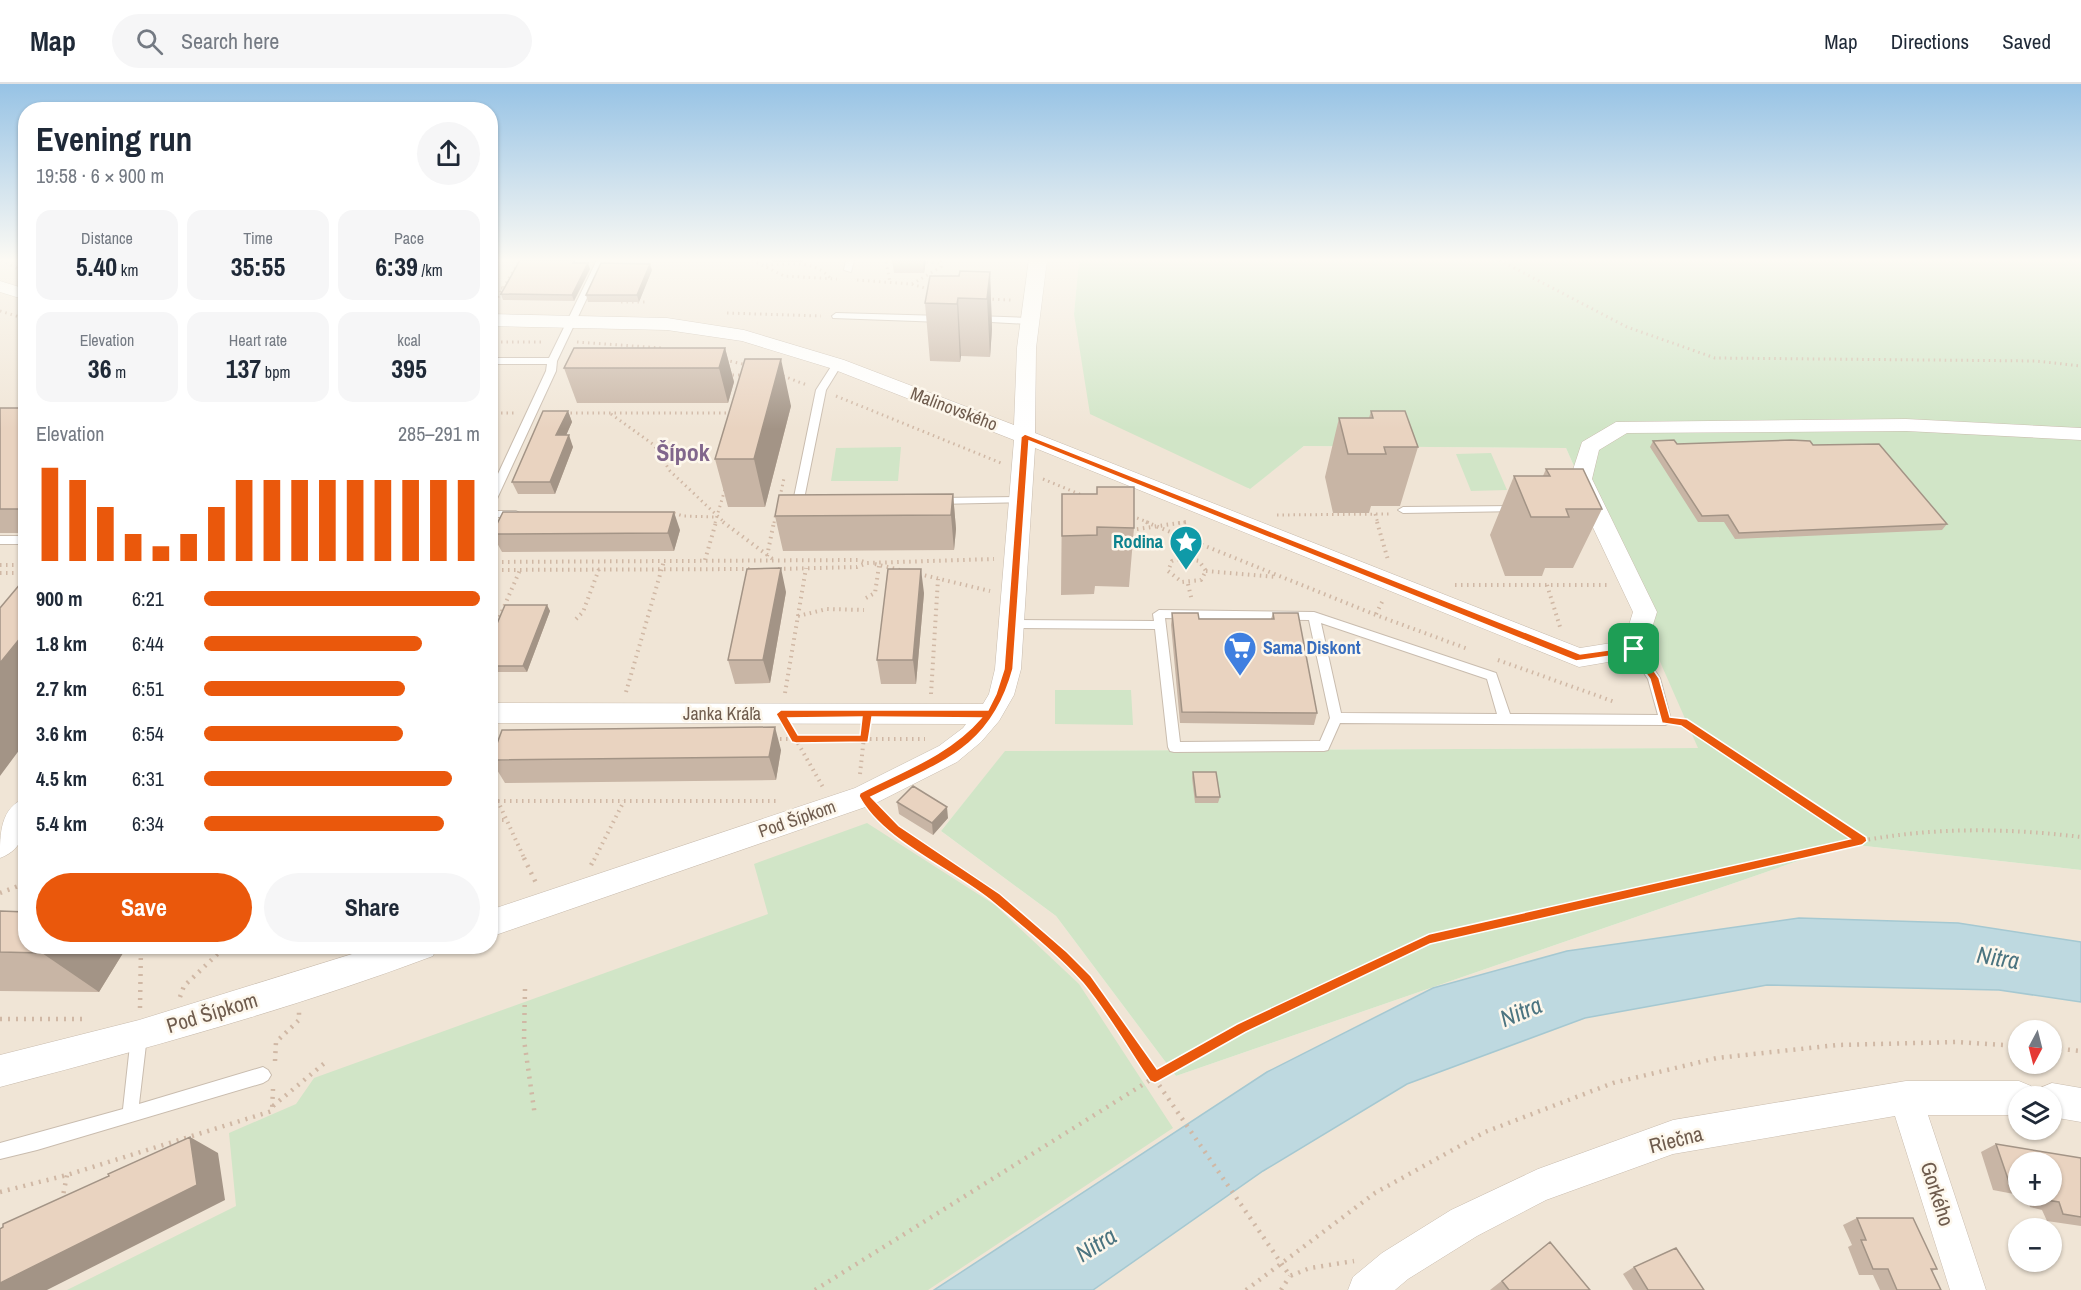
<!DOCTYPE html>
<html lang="en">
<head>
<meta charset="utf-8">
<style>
  body { margin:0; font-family:"Archivo Narrow",sans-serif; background:#f6f6f7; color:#1f2937; height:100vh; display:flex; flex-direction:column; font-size:22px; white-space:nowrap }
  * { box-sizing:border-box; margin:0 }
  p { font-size:20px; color:#747a83 }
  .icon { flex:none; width:33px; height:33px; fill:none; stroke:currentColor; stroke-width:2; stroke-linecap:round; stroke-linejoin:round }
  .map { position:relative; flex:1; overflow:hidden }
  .details { position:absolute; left:18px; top:18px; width:480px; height:852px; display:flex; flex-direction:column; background:#fff; border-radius:24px; box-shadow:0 2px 4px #0004 }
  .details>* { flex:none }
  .needle { width:39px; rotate:187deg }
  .fabs { position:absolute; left:2008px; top:936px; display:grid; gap:12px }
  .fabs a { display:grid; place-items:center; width:54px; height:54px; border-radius:50%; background:#fff; box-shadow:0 2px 4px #0004; font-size:30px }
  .pin { position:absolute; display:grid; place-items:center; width:51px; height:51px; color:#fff; margin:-26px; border-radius:12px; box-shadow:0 3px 9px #0006 }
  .round { display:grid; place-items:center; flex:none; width:63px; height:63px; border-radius:32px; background:#f6f6f7 }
  .headline { display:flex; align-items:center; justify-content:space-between; height:102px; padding:0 18px }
  h1 { font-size:33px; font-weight:800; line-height:45px }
  .metrics { display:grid; grid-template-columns:repeat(3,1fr); gap:9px; height:102px; padding:6px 18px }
  .metrics div { display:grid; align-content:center; border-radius:15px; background:#f6f6f7; text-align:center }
  .metrics b { font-size:26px; font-weight:800 }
  .metrics small { font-size:16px; font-weight:400 }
  .metrics p { font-size:16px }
  .chart { height:168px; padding:12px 18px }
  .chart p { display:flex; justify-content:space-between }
  .chart svg { width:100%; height:108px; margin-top:6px; stroke:#ea580c; stroke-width:6 }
  .cta { display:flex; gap:12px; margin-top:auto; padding:12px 18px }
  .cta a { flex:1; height:69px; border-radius:36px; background:#ea580c; color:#fff; font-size:24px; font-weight:800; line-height:69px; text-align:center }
  .cta a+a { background:#f6f6f7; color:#1f2937 }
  ul { padding:0 18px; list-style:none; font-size:20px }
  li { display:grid; grid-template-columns:96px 72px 1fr; align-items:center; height:45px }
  li i { height:15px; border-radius:8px; background:#ea580c }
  header { display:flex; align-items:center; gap:36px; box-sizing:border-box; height:84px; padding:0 30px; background:#fff; border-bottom:2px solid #e0e1e3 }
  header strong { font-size:28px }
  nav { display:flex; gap:33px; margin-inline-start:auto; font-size:21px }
  .search { width:420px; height:54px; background:#f6f6f7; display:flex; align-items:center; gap:15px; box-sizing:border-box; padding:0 21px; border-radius:33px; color:#747a83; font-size:22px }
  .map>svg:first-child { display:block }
  .residential { fill:#f0e5d6; fill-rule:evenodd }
  .green { fill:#d1e5c7 }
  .water { fill:#bed9e0; stroke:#a5c8d1; stroke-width:1.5 }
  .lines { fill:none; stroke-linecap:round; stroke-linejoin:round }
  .service-casing { stroke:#c9bcae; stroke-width:2 }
  .minor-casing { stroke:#c9bcae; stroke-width:1 }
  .path-far2 { stroke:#d0b8a5; stroke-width:3; stroke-dasharray:1.5 4; stroke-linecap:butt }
  .path-far1 { stroke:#d0b8a5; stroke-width:4; stroke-dasharray:1.5 4.5; stroke-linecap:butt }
  .path { stroke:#d0b8a5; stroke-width:4.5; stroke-dasharray:2 6; stroke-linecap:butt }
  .service { fill:#fff; fill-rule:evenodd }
  .minor { fill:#fff; fill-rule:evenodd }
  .wall { fill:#c8b5a5 }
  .shaded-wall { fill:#a39486 }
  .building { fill:#e9d3c0; stroke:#a39486; stroke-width:1.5 }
  .route { fill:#ea580c; stroke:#fff; stroke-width:1.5; fill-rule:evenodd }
  .labels { text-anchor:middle; stroke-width:5; stroke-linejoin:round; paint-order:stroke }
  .street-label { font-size:18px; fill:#6f5c4e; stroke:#fdf7ec }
  .culture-label { font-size:18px; font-weight:bold; fill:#0d838f; stroke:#fdf7ec; text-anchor:end }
  .shop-label { font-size:18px; font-weight:bold; fill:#366cbe; stroke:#fdf7ec; text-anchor:start }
  .near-street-label { font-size:21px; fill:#6f5c4e; stroke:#fdf7ec }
  .district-label { font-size:24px; font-weight:bold; fill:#81668c; stroke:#fdf7ec }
  .near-water-label { font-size:24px; font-style:italic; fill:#4b7480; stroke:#fdf7ec }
</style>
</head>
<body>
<header>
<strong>Map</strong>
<div class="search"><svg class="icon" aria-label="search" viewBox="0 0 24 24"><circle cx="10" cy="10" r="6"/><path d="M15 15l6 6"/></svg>Search here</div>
<nav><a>Map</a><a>Directions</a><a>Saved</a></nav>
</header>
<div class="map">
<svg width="2081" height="1206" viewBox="0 0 2081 1206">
  <rect width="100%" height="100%" fill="#f9f3e7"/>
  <path class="residential" d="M0 176H26V862H490L491 176H1079L1074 230 1249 405 1304 362 1566 364 1699 664 1006 667 941 747 1056 832 1176 992 1847 760 2081 786V1206H0ZM2019 946H2052V980H2019ZM2019 1012H2052V1046H2019ZM2019 1078H2052V1112H2019ZM2019 1144H2052V1178H2019Z"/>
  <path class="green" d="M1079 176H2081V786L1847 760 1176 992 1056 832 941 747 1005 667 1698 664 1566 364 1304 362 1250 405 1090 330 1074 230Z
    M901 363 898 397H831L836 364Z
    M1491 369 1507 406 1471 407 1456 370Z
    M1055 606H1131L1133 641 1055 640Z
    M867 739 995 821 1079 900 1173 1044 928 1206H67L236 1122 229 1049 296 1020 314 994 768 830 754 780Z"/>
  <path class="water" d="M1799 834 1958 839 2081 858V918L1999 906 1767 901 1585 934 1407 1000 1263 1087 1093 1206H934L1267 988 1433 904 1567 867Z"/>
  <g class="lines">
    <g class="service-casing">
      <path id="service" d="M597 176H605L557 277 556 287 495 419 490 422V407L546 287 547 280H490V274H549Z
        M846 176H854L851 188 844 186Z
        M836 229 943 232 947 235 943 238 833 234 832 232Z
        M976 232 1028 234 1032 237 1028 240 973 237 972 235Z
        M837 277 842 280 826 306 804 415 810 418 805 421 794 420 793 418 816 306 834 278Z
        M1020 413 1025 416 1024 418 937 420 932 417 937 414Z
        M1516 422 1521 425 1520 427 1403 429 1398 426 1403 423Z
        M490 427H516L521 430 516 433H490Z
        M0 452H26V460H0Z
        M1159 526 1314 528 1496 589 1510 630 1658 631 1648 595 1628 565 1634 561 1638 562 1660 594 1671 636 1669 639 1665 641 1340 639 1328 666 1324 667 1174 668 1170 667 1168 663 1155 545 1013 544 1007 540 1013 536 1154 537 1153 530ZM1165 534 1309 536 1330 634 1320 657 1180 658ZM1321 539 1487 595 1497 630 1341 629Z
        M139 945 144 947 147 952 139 1020 263 983 268 986 271 991 268 996 263 999 37 1066 0 1075V1059L123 1025 131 952 134 947Z"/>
    </g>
    <g class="minor-casing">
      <path id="minor" d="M1029 176H1047L1036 264 1035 349 1580 564 1624 557 1633 528 1570 395 1582 358 1616 338 1906 335 2081 344V356L1906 347 1627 349 1599 366 1592 395 1657 528 1643 572 1579 583 1035 364 1021 585 1014 611 999 637 981 658 957 678 874 720 490 853V826L855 704 939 662 963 644 966 640 490 639V619L983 620 989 610 995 585 1014 356 830 284 742 257 667 246 490 242V230L667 234 744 246 844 276 1014 341 1017 264Z
        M0 197 26 205V216L0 208Z
        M26 714C26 738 28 764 0 774 0 750 0 723 26 714Z
        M378 862H437L433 872C292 925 145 965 0 1003V971L139 936Z
        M1906 997H2019L2031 1002 2035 1012H2019V1031H1928L1986 1206H1950L1895 1032 1673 1070 1546 1116 1477 1152 1408 1195 1395 1206H1348L1353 1193 1382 1169 1451 1126 1538 1085 1673 1036Z
        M2052 999 2081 1004V1038L2052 1033V1012H2037L2040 1004Z"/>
    </g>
    <path class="path-far2" d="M1 176 26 189
      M752 176 784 192 837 195
      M1499 176 1627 243 1715 274 2036 277 2081 282
      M886 178H895
      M886 178 890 198
      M921 178 941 179
      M766 181C789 180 815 175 831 195
      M857 196 911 200 932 206
      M912 200 941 183V176
      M490 204H504
      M987 215 1012 216
      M495 218 520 176
      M621 218H646
      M0 227 26 235
      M727 229 821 232
      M490 258H545
      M577 258 662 264
      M725 276 747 281
      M727 291H743
      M783 292 807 301
      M836 312 1001 379
      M490 329H515
      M565 329H731
      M611 330 654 361 670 387 725 439
      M1043 395 1084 412
      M780 413 784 394
      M674 429 683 432 716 433
      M1375 430 1378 439
      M1277 431 1389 430
      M1132 432 1150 439
      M715 439 725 405
      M774 439 776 429
      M1178 439 1186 438"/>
    <path class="path-far1" d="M723 438 774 476
      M1146 438 1376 531 1468 565
      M1377 438 1388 476
      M1131 446 1186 438
      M1176 450 1185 474
      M767 472 774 438
      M1185 474 1199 477 1206 487 1201 496 1182 498 1168 487 1172 477Z
      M705 476 716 438
      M490 478 858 476 867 479
      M875 480 900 486
      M0 481H26
      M778 485 857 483 867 479 994 475
      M490 486 752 485
      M1206 487 1277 493
      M0 489H26
      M919 490 990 507
      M1188 500 1192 517
      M1455 501H1610
      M1547 501 1561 546
      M866 514 875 509 879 482
      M1376 530 1383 516
      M798 532 827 525 864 526
      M576 535 583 528 599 485
      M490 555 520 486
      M1498 576 1615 618
      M626 608 664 477
      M785 609 806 484
      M931 610 938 495
      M1679 638 1861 756
      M795 654 824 705
      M774 655H925
      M490 656H502
      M860 690 864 653
      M490 700 525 776
      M498 717H776
      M877 729 941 776
      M490 736H507
      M594 776 624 717
      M1781 776C1808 769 1834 762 1861 757 1933 743 2008 744 2081 753"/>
    <path class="path" d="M524 774 537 801
      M939 774 996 813 1087 896 1290 1192 1310 1184 1354 1177
      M591 781 595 774
      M0 809 26 799
      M525 905 524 956 535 1032
      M180 913 184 902 226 862
      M140 924 141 862
      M0 935H86
      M2052 964 2081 967
      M275 977 276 958 299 936V928
      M273 1022 327 977
      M0 1108 67 1091 272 1027 273 1005
      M62 1117 67 1091
      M815 1206 1155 993 1241 944 1429 856 1787 774
      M1246 1206 1375 1109 1485 1048 1613 999 1717 974 1837 961 1957 958 2019 962
      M1281 1206 1290 1192"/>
    <use href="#service" class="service"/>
    <use href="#minor" class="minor"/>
  </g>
  <path class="wall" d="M772 176H803V178H773Z
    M892 176H926L924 189H894Z
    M578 179 590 185 574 217 503 216 501 210Z
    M652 186 639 218H588L586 211Z
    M990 188 992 245 990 273 961 272 960 278 930 277 925 219 959 192Z
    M725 264 734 298 728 319H577L564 284Z
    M791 322 765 423H728L715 375Z
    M0 324H26V449H0Z
    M568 327 572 338 566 351 573 363 555 410H518L512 398Z
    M1371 327 1418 363 1400 422H1371L1369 429H1333L1325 393 1339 334H1369Z
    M1653 357 1677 360 1813 361 1947 440 1942 446 1735 455 1724 438H1698L1650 363Z
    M1546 385 1602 425 1573 484H1545L1542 492H1505L1490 451 1514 392H1543Z
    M953 410 956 445 954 466 783 467 775 432Z
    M1062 410 1134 444 1129 503 1095 502 1094 510 1061 511Z
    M680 446 674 467 502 468 492 450Z
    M786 508 770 599 735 600 728 576Z
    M924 509 916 600H881L877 576Z
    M547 521 550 527 527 588H490V556Z
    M1172 529 1199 535H1271L1273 529 1317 629 1314 641 1180 639 1171 541Z
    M781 666 776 696 505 699 491 676Z
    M1193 688 1220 713 1218 719H1195L1192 694Z
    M897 718 948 734 933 751 899 730Z
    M0 827 123 869 99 908 0 907Z
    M1996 1060 2081 1074V1142L2047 1137 2042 1126 2030 1123 2026 1113 2020 1112H2052L2019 1078V1111L1993 1106 1981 1068Z
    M1857 1134 1937 1185 1932 1187 1941 1206H1880L1873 1191H1859L1848 1163 1852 1161 1843 1141Z
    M1537 1169 1590 1206H1490Z
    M1634 1183 1704 1206H1633L1623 1190Z"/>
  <path class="shaded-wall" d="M923 176H926L924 189Z
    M588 179 590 185 574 217 572 211Z
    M650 180 652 186 639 218 637 211Z
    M990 188 992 245 990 273 987 215Z
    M958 214 961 272 960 278 957 220Z
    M725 264 734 298 728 319 719 284Z
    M781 275 791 322 765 423 754 375Z
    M568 327 572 338 561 363 556 351Z
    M569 351 573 363 555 410 550 398Z
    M953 410 956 445 954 466 951 431Z
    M674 428 680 446 674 467 668 449Z
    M781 484 786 508 770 599 763 576Z
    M921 485 924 509 916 600 913 576Z
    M490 495 498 511 490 529Z
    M547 521 550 527 527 588 523 582Z
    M26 547V657L0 692V579Z
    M775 643 781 666 776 696 769 673Z
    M947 723 948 734 933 751 932 739Z
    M46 862H115L123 869 99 908 42 869Z
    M190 1053 218 1069 225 1116 47 1206H0V1199Z"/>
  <path class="building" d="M520 176H575L573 179H588L572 211 501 210Z
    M601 179 650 180 637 211H586Z
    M960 187 990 188 987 215 958 214 957 220 925 219 930 192H959Z
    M574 264H725L719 284H564Z
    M745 275H781L754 375H715Z
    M0 324H26V425H0Z
    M543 327H568L556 351H569L550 398H512Z
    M1371 327H1405L1418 363H1384L1386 370H1348L1339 334H1373Z
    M1674 356 1677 360 1791 356 1810 357 1813 361 1879 360 1947 440 1739 449 1728 431 1702 432 1653 357Z
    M1546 385H1583L1602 425H1566L1569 433H1531L1514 392H1550Z
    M1097 403H1134V444L1097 443V451L1062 452V410H1097Z
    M953 410 951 431 775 432 779 411Z
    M503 428H674L668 449 492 450Z
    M781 484 763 576H728L747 485Z
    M888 485H921L913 576H877Z
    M26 493V547L0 579V524Z
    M505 521H547L523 582H490V556Z
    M1172 529H1198L1199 535H1274L1273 529H1298L1317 629 1182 628Z
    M775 643 769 673 491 676 502 646Z
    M1193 688H1216L1220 713H1196Z
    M913 702 947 723 932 739 897 718Z
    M0 827 26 828V862H46L42 869 0 868Z
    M190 1053 197 1101 0 1199V1145L3 1143V1140L109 1092 108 1090Z
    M1996 1060 2081 1074V1133L2063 1130 2059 1118 2046 1116 2044 1112H2052V1078H2019V1100L2009 1098Z
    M1857 1134H1913L1937 1185H1931L1941 1206H1897L1888 1185H1873L1861 1156H1866Z
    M1550 1158 1590 1206H1509L1502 1197Z
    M1676 1164 1704 1206H1648L1634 1183Z"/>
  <linearGradient id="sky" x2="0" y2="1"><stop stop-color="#97c3e5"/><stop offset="0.51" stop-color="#fcfaf4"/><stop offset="1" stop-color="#fcfaf4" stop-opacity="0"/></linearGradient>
  <rect width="2081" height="345" fill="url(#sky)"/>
  <path class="route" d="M1025 350 1580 570 1637 562 1659 594 1670 633 1687 635 1866 753 1867 757 1862 761 1430 860 1246 948 1159 997 1155 999 1150 997C1128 965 1108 929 1083 899 1057 870 1024 844 994 819 955 786 882 757 859 712L860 709C903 687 949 671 981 634L872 633 868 658 796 659 792 658 776 630 781 626H988L996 610 1004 585 1021 353ZM1029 357 1576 577 1631 569 1650 595 1662 639 1681 642 1850 755 1429 850 1237 940 1157 985 1091 892 1067 868 1000 810 899 742 871 713C939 679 991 666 1013 585ZM862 633 860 651H798L788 634Z"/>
  <defs>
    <g id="sight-pin" transform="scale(1.725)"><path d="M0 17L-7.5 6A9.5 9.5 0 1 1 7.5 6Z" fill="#0f9aa8" stroke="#fdf7ec"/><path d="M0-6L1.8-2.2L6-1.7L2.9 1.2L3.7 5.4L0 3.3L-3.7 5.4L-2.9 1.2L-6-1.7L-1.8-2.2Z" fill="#fff"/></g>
    <g id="supermarket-pin" transform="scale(1.725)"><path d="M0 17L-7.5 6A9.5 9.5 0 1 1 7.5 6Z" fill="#3f7fe0" stroke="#fdf7ec"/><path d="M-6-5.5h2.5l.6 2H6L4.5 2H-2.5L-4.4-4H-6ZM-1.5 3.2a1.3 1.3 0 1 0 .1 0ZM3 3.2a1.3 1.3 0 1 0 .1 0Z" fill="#fff"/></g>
  </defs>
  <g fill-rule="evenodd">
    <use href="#sight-pin" x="1186" y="458"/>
    <use href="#supermarket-pin" x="1240" y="564"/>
  </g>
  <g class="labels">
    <g class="street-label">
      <text transform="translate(954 325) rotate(21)" y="6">Malinovského</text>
      <text x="722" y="636">Janka Kráľa</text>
      <text transform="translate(797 735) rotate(-19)" y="6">Pod Šípkom</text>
    </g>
    <g class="culture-label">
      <text x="1163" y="464">Rodina</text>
    </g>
    <g class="shop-label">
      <text x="1263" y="570">Sama Diskont</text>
    </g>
    <g class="near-street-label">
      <text transform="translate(212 929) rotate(-17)" y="7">Pod Šípkom</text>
      <text transform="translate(1676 1056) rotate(-14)" y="7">Riečna</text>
      <text transform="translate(1937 1110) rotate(72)" y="7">Gorkého</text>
    </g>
    <g class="district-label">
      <text x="683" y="377">Šípok</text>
    </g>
    <g class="near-water-label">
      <text transform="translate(1998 874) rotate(9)" y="8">Nitra</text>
      <text transform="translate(1521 928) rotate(-22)" y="8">Nitra</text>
      <text transform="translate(1096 1161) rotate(-32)" y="8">Nitra</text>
    </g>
  </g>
</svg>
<div class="fabs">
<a><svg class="needle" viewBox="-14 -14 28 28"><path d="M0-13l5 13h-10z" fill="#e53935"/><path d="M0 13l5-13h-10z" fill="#747a83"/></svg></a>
<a><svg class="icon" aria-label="layers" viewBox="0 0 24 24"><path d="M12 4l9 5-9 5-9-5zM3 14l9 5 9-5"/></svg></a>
<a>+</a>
<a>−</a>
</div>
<div class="pin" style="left:1634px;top:565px;background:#1e9e55"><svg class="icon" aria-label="arrive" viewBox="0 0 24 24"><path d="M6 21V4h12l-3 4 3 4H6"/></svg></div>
<section class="details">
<div class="headline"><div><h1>Evening run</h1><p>19:58 · 6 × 900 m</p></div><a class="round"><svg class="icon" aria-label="share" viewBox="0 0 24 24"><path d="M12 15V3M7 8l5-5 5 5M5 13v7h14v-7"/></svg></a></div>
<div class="metrics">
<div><p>Distance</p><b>5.40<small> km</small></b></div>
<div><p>Time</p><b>35:55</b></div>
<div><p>Pace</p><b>6:39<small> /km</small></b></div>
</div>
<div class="metrics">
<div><p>Elevation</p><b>36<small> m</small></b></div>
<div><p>Heart rate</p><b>137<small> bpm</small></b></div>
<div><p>kcal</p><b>395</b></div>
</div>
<div class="chart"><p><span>Elevation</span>285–291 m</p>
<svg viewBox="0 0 160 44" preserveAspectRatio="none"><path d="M5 44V6M15 44V11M25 44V22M35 44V33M45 44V38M55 44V33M65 44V22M75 44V11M85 44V11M95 44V11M105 44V11M115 44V11M125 44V11M135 44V11M145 44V11M155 44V11"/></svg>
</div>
<ul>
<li><b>900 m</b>6:21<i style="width:100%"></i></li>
<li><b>1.8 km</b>6:44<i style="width:79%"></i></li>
<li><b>2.7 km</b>6:51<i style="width:73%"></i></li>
<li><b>3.6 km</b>6:54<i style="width:72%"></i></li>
<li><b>4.5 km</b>6:31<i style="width:90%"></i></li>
<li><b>5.4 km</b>6:34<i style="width:87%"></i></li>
</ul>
<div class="cta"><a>Save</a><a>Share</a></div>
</section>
</div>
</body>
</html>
